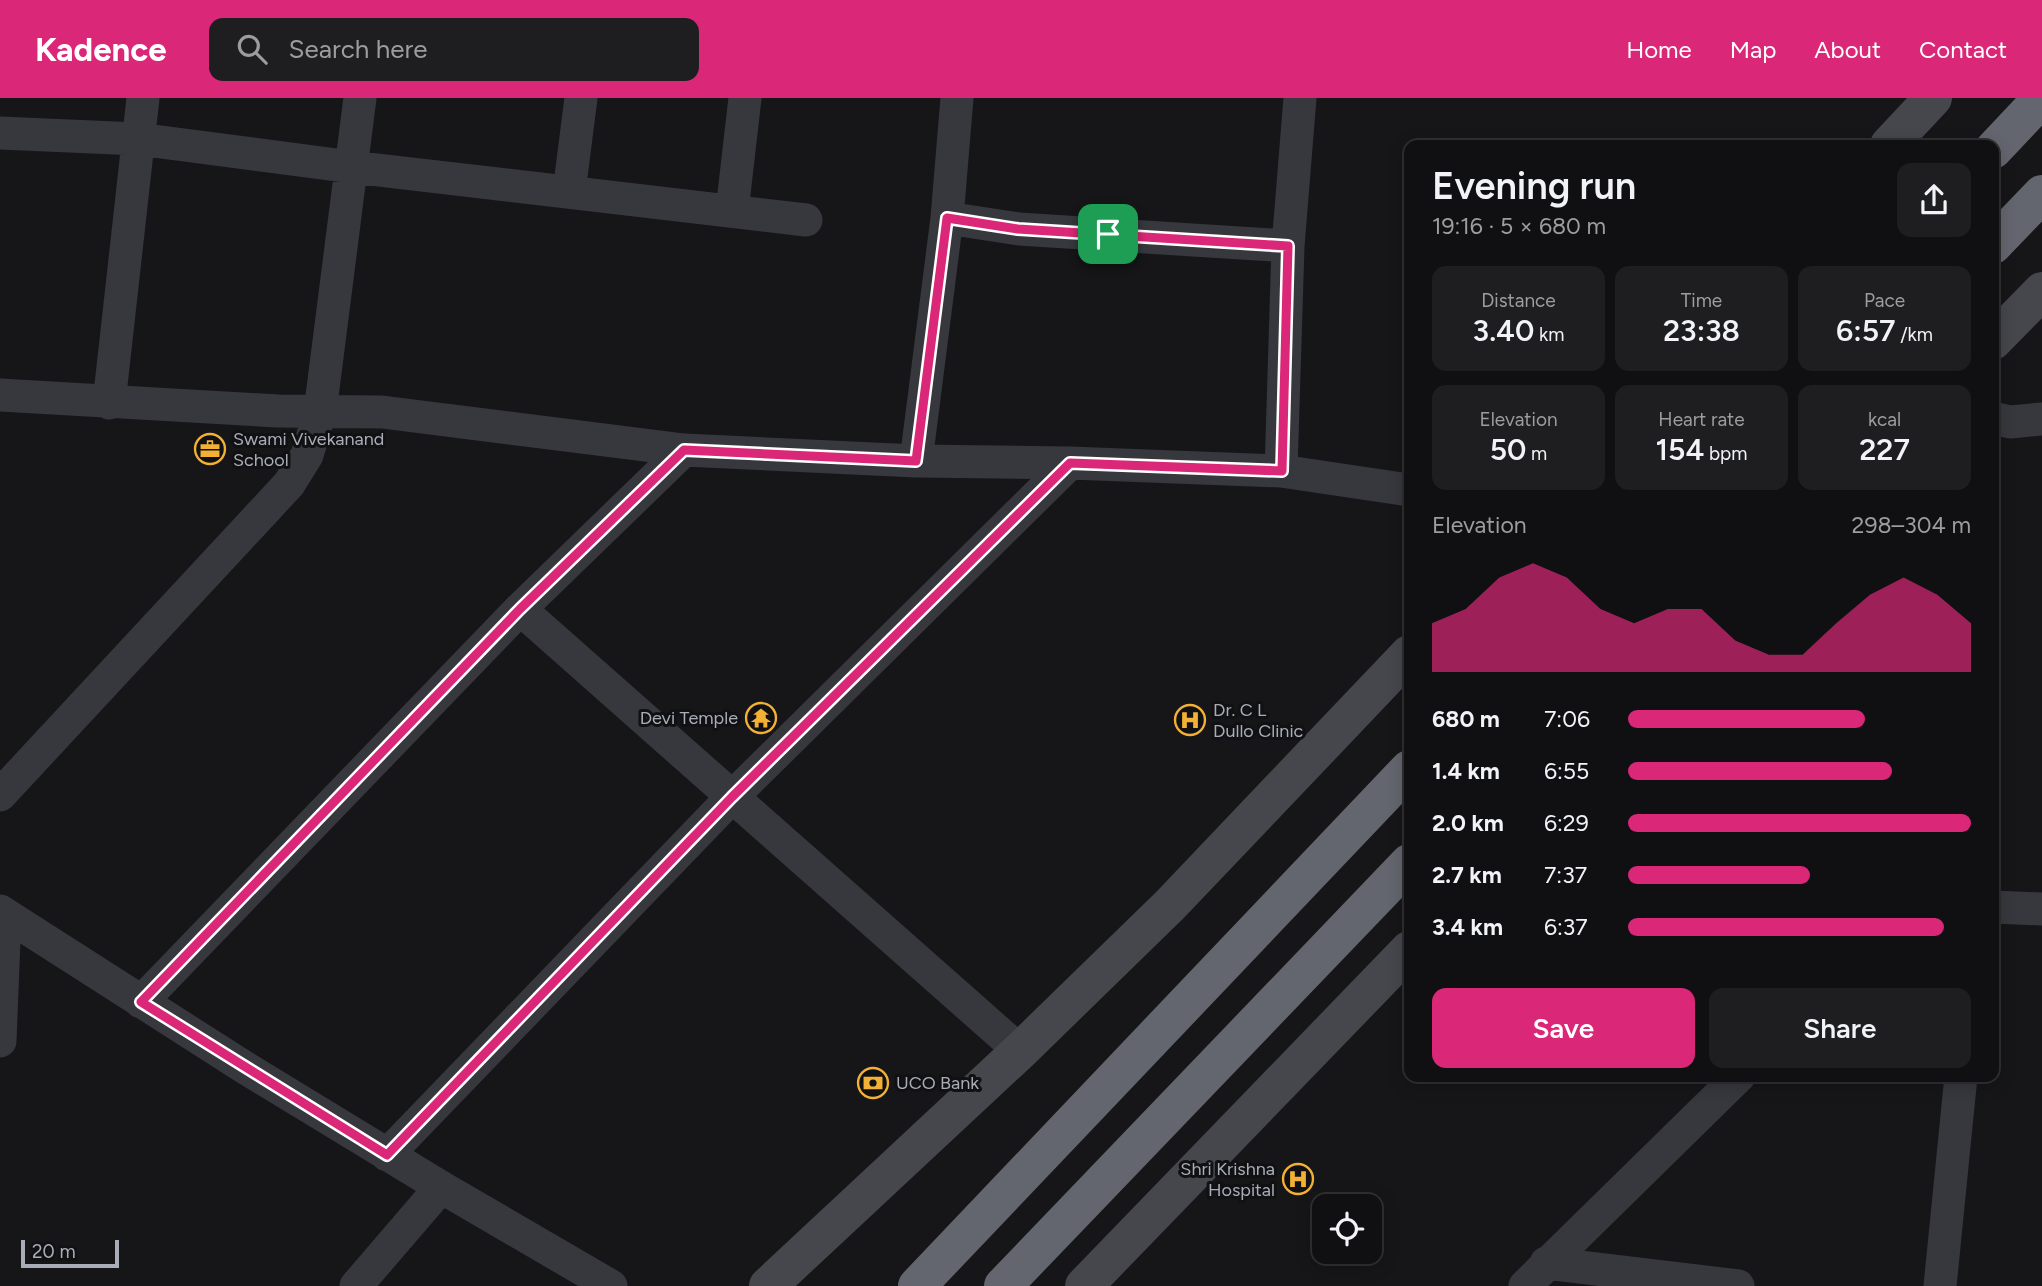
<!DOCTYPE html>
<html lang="en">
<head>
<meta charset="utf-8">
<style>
  body { margin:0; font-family:Figtree,sans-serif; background:#1e1e20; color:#f1f3f6; height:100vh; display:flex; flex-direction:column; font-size:26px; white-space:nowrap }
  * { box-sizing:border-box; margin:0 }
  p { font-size:23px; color:#9c9d9f }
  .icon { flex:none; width:38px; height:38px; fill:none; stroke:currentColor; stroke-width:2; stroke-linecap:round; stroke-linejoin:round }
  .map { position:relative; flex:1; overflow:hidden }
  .details { position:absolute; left:1404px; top:42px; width:595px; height:942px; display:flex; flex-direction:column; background:#101012; border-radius:14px; box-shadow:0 4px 18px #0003,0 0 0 2px #303032 }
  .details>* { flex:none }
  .fabs { position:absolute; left:1312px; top:1096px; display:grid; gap:14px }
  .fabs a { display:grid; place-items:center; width:70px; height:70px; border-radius:14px; background:#101012; box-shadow:0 4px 18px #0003,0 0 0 2px #303032; font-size:35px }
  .scale { position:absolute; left:21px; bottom:18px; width:98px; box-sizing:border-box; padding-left:7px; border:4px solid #a8adb8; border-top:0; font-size:19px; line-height:24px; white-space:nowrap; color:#a8adb8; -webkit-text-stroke:5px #111113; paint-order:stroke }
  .pin { position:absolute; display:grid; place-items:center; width:60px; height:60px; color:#fff; margin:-30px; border-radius:14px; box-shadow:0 4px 10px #0006 }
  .round { display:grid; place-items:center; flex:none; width:74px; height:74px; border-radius:14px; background:#1e1e20 }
  .headline { display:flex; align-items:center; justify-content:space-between; height:119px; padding:0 28px }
  h1 { font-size:38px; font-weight:600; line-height:52px }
  .metrics { display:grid; grid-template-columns:repeat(3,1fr); gap:10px; height:119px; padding:7px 28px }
  .metrics div { display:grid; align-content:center; border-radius:14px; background:#1e1e20; text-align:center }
  .metrics b { font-size:30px; font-weight:600 }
  .metrics small { font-size:19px; font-weight:400 }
  .metrics p { font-size:19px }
  .chart { height:196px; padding:14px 28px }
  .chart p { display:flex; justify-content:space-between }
  .chart svg { width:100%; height:126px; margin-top:7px; fill:#db2777; opacity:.7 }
  .cta { display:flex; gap:14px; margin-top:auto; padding:14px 28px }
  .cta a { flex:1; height:80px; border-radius:14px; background:#db2777; color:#fff; font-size:28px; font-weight:600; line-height:80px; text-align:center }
  .cta a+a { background:#1e1e20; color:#f1f3f6 }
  ul { padding:0 28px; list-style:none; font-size:23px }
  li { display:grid; grid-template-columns:112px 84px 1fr; align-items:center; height:52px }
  li i { height:18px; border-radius:9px; background:#db2777 }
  header { display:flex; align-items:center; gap:42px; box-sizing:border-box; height:98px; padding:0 35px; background:#db2777; color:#fff }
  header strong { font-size:33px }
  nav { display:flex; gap:38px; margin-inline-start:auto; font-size:24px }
  .search { width:490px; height:63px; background:#1e1e20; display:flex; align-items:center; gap:18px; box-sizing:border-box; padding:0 24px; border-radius:14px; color:#9c9d9f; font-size:26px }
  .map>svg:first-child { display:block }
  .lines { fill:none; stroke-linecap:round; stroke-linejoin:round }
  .street { stroke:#37383d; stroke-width:33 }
  .secondary { stroke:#45474d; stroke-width:38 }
  .highway { stroke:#63666e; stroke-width:38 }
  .route-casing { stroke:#fff; stroke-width:14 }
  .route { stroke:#db2777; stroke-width:9 }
  .labels { text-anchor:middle; stroke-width:6; stroke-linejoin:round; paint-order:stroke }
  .poi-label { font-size:18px; fill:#a8adb8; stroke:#111113; text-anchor:start }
</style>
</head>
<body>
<header>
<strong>Kadence</strong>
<div class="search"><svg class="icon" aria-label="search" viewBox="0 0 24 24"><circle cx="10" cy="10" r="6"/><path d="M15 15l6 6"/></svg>Search here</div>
<nav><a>Home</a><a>Map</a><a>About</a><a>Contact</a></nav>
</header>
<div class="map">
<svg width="2042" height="1188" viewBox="0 0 2042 1188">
  <rect width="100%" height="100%" fill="#161618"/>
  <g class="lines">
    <path class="street" d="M0 35 138 41 352 69 806 122
      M569 94 581 0
      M732 113 745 0
      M947 120 1019 131 1288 148
      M0 297 278 313 382 314 684 352 916 363 1070 365 1281 373 1409 392
      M109 305 143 0
      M1993 320 2010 324 2042 321
      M916 363 947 120 957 0
      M1281 373 1288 148 1300 0
      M520 511 1020 953
      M0 697 289 386 307 357 320 314 360 0
      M1993 809 2042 811
      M0 813 244 969 441 1089 611 1188
      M141 904 520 511 684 352
      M0 943 5 817
      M387 1057 732 699 1070 365
      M1546 1165 1738 1188
      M356 1188 441 1089
      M1525 1188 1739 978
      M1940 1188 1961 978"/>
    <path class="secondary" d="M1889 47 1933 0
      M1993 243 2042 193
      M768 1188 1020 953 1170 807 1409 556
      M1084 1188 1409 852"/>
    <path class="highway" d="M1993 52 2042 0
      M1993 147 2042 96
      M917 1188 1409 671
      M1003 1188 1409 765"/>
  </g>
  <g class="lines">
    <g class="route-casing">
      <path id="route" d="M947 120 1018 131 1288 148 1282 373 1070 365 732 699 387 1057 141 904 520 511 684 352 916 363Z"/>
    </g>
    <use href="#route" class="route"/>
  </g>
  <defs>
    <g id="office-ring" transform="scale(1.575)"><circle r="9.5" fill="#111113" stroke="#f2b134" stroke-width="1.5"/><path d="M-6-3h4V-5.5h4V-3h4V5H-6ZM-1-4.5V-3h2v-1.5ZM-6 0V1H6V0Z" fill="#f2b134"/></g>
    <g id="temple-ring" transform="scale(1.575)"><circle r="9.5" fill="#111113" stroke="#f2b134" stroke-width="1.5"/><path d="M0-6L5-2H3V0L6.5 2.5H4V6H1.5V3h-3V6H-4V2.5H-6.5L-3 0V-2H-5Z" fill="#f2b134"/></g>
    <g id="hospital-ring" transform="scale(1.575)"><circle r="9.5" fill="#111113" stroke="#f2b134" stroke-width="1.5"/><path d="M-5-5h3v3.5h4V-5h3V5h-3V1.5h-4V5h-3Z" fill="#f2b134"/></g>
    <g id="bank-ring" transform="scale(1.575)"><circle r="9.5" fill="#111113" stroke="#f2b134" stroke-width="1.5"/><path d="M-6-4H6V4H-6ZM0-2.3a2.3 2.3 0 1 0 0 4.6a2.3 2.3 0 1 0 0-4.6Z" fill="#f2b134"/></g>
  </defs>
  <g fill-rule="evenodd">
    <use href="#office-ring" x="210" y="351"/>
    <use href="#temple-ring" x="761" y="620"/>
    <use href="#hospital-ring" x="1190" y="622"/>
    <use href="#bank-ring" x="873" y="985"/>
    <use href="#hospital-ring" x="1298" y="1081"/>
  </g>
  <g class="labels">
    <g class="poi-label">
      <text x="233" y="347">Swami Vivekanand<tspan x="233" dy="21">School</tspan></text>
      <text x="1213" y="618">Dr. C L<tspan x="1213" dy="21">Dullo Clinic</tspan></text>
      <text x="738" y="626" text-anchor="end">Devi Temple</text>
      <text x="896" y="991">UCO Bank</text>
      <text x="1275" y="1077" text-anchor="end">Shri Krishna<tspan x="1275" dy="21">Hospital</tspan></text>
    </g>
  </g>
</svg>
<div class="fabs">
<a><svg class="icon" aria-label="locate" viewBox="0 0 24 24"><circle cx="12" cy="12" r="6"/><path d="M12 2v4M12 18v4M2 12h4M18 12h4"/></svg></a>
</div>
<div class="scale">20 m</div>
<div class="pin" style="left:1108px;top:136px;background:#1e9e55"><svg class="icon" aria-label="arrive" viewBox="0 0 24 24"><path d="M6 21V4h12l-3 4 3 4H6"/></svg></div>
<section class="details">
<div class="headline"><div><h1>Evening run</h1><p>19:16 · 5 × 680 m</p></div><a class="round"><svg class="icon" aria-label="share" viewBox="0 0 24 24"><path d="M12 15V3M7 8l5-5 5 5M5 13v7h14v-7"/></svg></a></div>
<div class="metrics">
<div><p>Distance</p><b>3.40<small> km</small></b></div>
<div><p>Time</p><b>23:38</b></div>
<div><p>Pace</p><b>6:57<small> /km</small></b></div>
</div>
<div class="metrics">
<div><p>Elevation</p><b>50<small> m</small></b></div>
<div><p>Heart rate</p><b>154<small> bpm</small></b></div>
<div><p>kcal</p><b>227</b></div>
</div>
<div class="chart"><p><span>Elevation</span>298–304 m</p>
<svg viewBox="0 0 160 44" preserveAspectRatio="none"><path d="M0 44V27L10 22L20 11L30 6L40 11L50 22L60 27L70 22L80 22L90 33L100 38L110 38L120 27L130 17L140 11L150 17L160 27V44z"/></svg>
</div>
<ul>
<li><b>680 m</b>7:06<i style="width:69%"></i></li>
<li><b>1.4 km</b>6:55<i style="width:77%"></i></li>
<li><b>2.0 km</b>6:29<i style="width:100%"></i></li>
<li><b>2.7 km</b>7:37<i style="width:53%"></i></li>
<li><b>3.4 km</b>6:37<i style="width:92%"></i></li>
</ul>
<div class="cta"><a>Save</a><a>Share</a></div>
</section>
</div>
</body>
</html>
